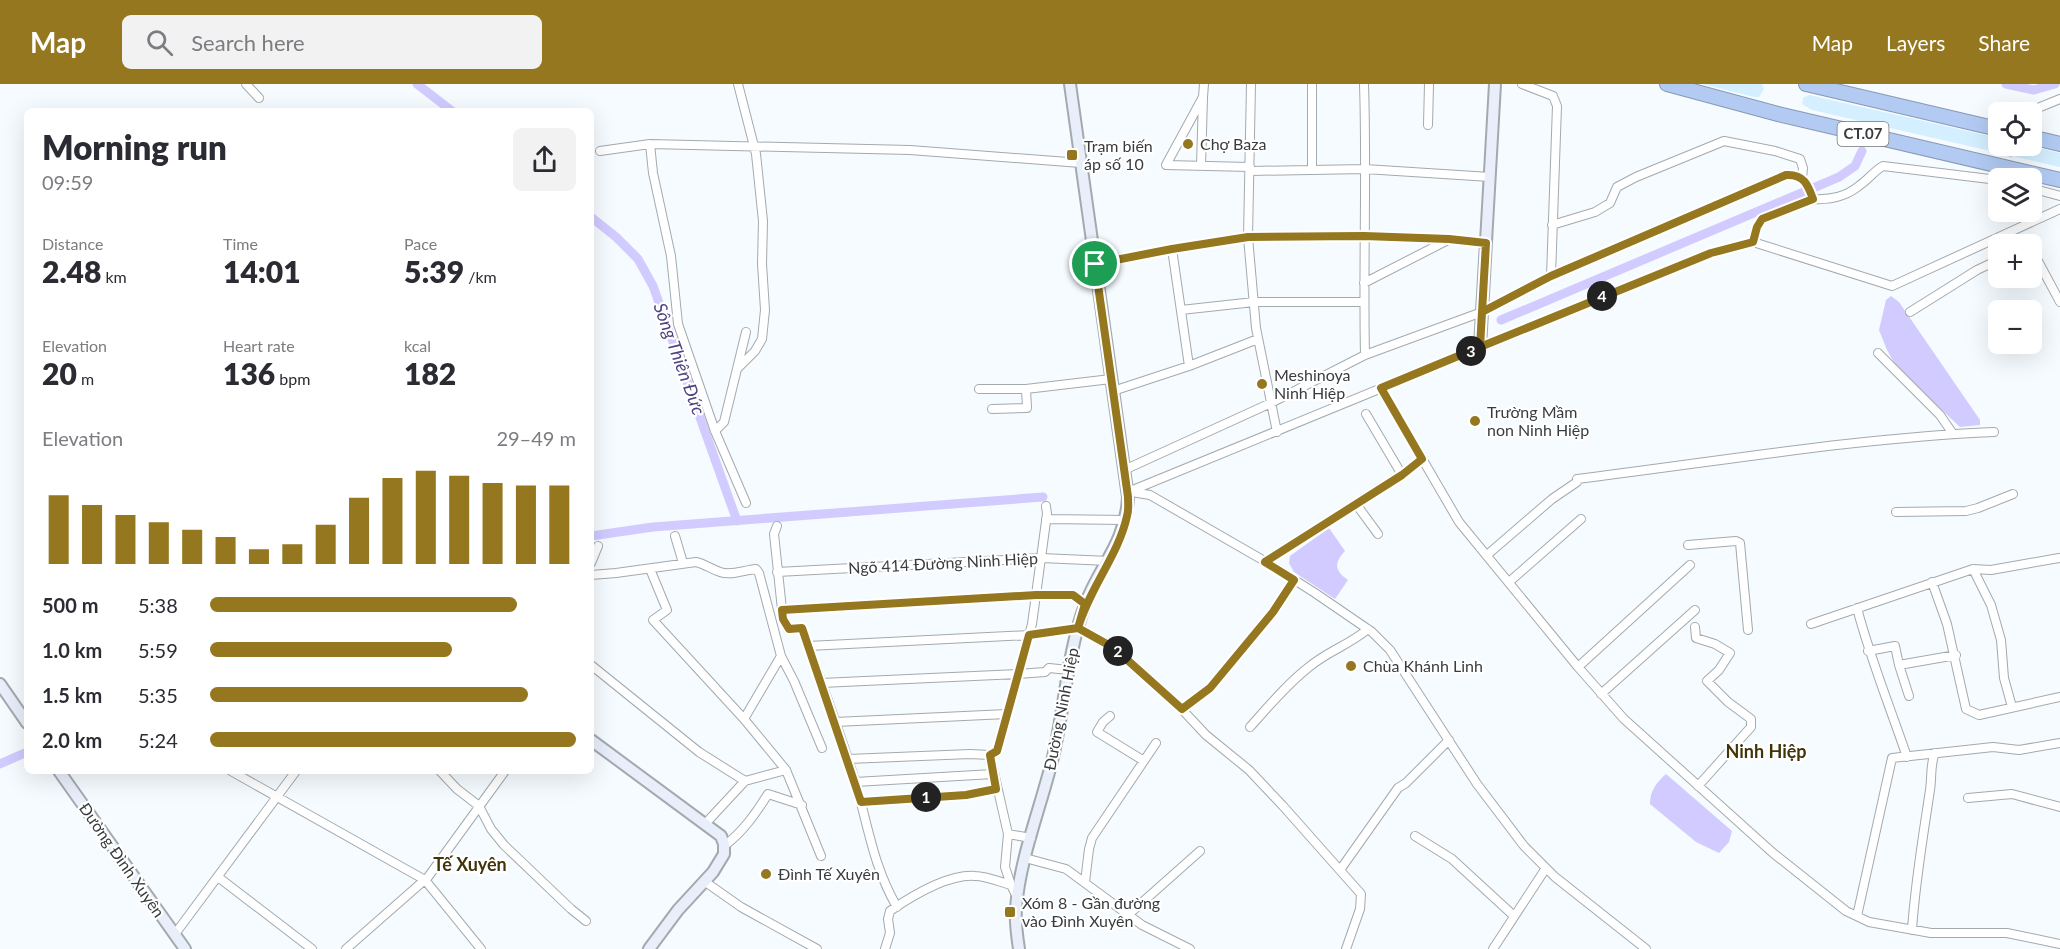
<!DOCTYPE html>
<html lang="en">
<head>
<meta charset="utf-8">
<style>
  body { margin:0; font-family:Lato,sans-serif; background:#f2f2f3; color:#2b2b33; height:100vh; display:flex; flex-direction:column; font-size:22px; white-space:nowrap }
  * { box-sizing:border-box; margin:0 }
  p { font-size:20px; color:#7c7c81 }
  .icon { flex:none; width:33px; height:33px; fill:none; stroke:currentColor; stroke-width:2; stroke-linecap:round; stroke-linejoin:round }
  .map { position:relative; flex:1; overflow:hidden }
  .panel { position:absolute; left:24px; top:24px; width:570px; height:666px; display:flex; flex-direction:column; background:#fff; border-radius:9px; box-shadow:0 6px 24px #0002 }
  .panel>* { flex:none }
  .buttons { position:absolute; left:1988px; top:18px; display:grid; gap:12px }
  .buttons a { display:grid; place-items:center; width:54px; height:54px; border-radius:9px; background:#fff; box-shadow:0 6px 24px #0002; font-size:30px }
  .pin { position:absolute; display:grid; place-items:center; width:51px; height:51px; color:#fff; margin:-26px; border:3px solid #fff; border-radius:50%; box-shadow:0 2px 6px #0007 }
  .km { position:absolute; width:30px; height:30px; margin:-15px; border-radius:50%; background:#222; color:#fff; font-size:16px; line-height:30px; text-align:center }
  .round { display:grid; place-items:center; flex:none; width:63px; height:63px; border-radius:9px; background:#f2f2f3 }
  .overview { display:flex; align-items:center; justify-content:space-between; height:102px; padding:0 18px }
  h1 { font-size:33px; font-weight:800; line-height:45px }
  .stats { display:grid; grid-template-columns:repeat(3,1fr); gap:9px; height:102px; padding:6px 18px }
  .stats div { display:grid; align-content:center }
  .stats b { font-size:30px; font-weight:800 }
  .stats small { font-size:16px; font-weight:400 }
  .stats p { font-size:16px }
  .chart { height:168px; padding:12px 18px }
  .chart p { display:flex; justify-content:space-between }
  .chart svg { width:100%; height:108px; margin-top:6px; stroke:#94771e; stroke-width:6 }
  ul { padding:0 18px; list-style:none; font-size:20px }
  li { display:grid; grid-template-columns:96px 72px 1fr; align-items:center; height:45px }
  li i { height:15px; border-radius:8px; background:#94771e }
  header { display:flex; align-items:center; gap:36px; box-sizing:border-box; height:84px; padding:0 30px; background:#94771e; color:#fff }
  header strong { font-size:28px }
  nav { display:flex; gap:33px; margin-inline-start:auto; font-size:21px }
  .search { width:420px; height:54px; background:#f2f2f3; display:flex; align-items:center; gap:15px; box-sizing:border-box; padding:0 21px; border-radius:9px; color:#7c7c81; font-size:22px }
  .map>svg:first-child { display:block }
  .green { fill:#d4efff }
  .water { fill:#d1cbff }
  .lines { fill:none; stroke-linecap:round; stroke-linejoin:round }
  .canal { stroke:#d1cbff; stroke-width:9 }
  .street-tunnel { stroke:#cfd5d8; stroke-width:8; stroke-dasharray:8 4; stroke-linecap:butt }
  .street-casing { stroke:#a3aaae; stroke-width:10 }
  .secondary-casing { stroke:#a3aaae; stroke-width:14 }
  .highway-casing { stroke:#8899b4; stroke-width:16 }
  .street { stroke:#fff; stroke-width:8 }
  .secondary { stroke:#e8effb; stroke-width:10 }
  .highway { stroke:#b3cbf3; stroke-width:14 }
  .route-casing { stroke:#fff; stroke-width:12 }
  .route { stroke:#94771e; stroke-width:8 }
  .poi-dot { fill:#94771e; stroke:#fff; stroke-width:2 }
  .labels { text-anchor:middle; stroke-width:4.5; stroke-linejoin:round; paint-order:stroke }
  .shield { fill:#fff; stroke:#747678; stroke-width:1.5 }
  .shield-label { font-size:15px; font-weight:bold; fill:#393c3e }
  .poi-label { font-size:16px; fill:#393c3e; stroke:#fff; text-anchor:start }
  .street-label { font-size:16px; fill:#393c3e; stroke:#fff }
  .water-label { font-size:18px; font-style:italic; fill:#4e4281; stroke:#fff }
  .neighbourhood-label { font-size:18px; font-weight:bold; fill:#42340a; stroke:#fff }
</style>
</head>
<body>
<header>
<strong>Map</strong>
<div class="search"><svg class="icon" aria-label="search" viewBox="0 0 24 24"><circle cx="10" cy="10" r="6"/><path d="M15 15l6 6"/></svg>Search here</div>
<nav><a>Map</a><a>Layers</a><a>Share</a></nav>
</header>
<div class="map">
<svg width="2060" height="865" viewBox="0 0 2060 865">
  <rect width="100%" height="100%" fill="#f5fbff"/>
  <path class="green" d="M1703 0H1762L1764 5 1759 13H1754Z
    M1809 11 1998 54V62H2030L2060 69V83L1812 26 1802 20 1803 14Z"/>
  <path class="water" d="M1891 212 1899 218 1980 336V341L1960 343 1897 284 1887 266 1879 246 1886 216Z
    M1329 444 1345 467C1334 479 1334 486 1348 496L1335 515 1294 488 1289 479 1290 472Z
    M1666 690 1732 747 1729 758 1719 769 1696 758 1650 720C1650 707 1656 699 1666 690Z"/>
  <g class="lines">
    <path class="canal" d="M417 0 452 27
      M2006 0 2034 6 2055 0
      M591 133 616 153 638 175 653 202 737 437
      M1501 236 1839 93 1855 82 1862 67
      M591 452 653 443 1043 413
      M0 680 27 668"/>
    <path class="street-tunnel" d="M2005 84 2011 62"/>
    <g class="street-casing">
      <path id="street" d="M246 0 259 14
        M1251 0 1248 153 1256 244 1277 348
        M1364 0C1367 90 1363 181 1365 271
        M1522 0 1553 12 1557 22 1551 192
        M1203 13 1204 0
        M2028 28 2060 15
        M1428 41 1429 0
        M650 60 653 89 671 172 678 240 715 347 746 419
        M600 67 650 60 910 66 1081 79
        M1201 82 1203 13 1166 81 1250 83
        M1312 86V0
        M1250 87 1365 85 1490 93
        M2031 104 2060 112
        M1552 141 1595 128 1610 119 1617 103 1636 93 1724 57 1775 67 1800 75 1803 84 1802 94
        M1753 158 1757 143 1762 136 1813 115
        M2031 164 2060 218
        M1172 165 1189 282
        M1095 180 1172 165 1248 153 1364 152 1449 155 1486 159
        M1364 199 1448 156
        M1181 226 1254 218H1364
        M1910 228 1977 186 1998 176
        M1878 269 1940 331 1953 350
        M738 284 755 267 762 255 765 226 762 180 763 137 756 70 738 0
        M1381 304 1459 438 1578 583 1624 635 1773 769 1846 827 1869 838 1931 849H2007L2060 860
        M979 305H1026
        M1113 307 1189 282 1258 255
        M992 325 1027 324 1026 305 1111 295
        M1366 330 1402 391 1423 375
        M715 347 724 338 746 248
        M1124 386 1271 319 1365 271 1482 228 1551 192 1786 91C1804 90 1808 101 1813 115 1831 116 1846 113 1860 101 1869 95 1874 87 1883 82L1998 96
        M1577 395C1716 378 1854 354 1994 348
        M1128 408 1711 169 1753 158 1892 202 2060 125
        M1132 408 1150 411 1268 479 1315 509 1372 548 1390 566 1477 700 1524 762 1555 793 1646 865
        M1356 420 1378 450
        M1896 428 1966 427 1978 424 2013 410
        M1046 435 1126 436
        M777 442 774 450 783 535 788 545 802 544C820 595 839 645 855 697 868 741 873 782 897 823
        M675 452 683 479
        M1688 461 1736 457 1740 459 1748 546
        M1487 471 1552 415 1577 398
        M1265 478 1402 391
        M591 479 598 462
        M650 485 667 526 653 536 744 635 786 686 821 772
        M1973 485 1991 521 2001 556 2004 594 2012 623
        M777 488 1041 474 1109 477
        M591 491 616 489 696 478C705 480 711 485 720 488 731 492 744 486 756 485L759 489 781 572 794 597 822 664
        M1509 498 1581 435
        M1932 498 1947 540 1966 625 1979 631 2060 613
        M1857 524C1870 574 1890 623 1907 673
        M782 526 1036 511H1073L1085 520
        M1811 540 1973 485 1991 486 2059 474
        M1695 543 1696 554 1715 560 1730 569 1719 586 1707 597 1728 618 1751 635V643L1698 702
        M808 562 1029 551 1078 544 1114 564 1176 619 1206 651 1249 686 1283 722 1361 810 1360 825 1346 865
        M1868 567 1895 562 1899 581 1956 571
        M591 581 699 668 745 697
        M1899 581 1909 612
        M1578 583 1690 481
        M821 599 1018 590 1045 588 1049 584 1069 586
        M1601 610 1695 526
        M1182 625 1210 604 1273 528 1295 496
        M1110 632 1103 638 1097 648 1144 677
        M744 635 781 572
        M835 638 1007 630
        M1250 643C1268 623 1287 600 1309 583 1328 567 1349 561 1368 545
        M848 675 970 670 990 671
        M231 687 425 796 481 865
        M440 687 457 705 479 722 491 745 504 761 571 825 586 837
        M855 698 993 690
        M1968 714 2012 710 2060 723
        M861 718 967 711 997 705
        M705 740 745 697 786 686
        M1008 750 1005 783 1011 801
        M1415 752 1452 775 1514 832
        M1031 754 1008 750 990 671 997 667 1032 540 1047 430 1046 422
        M724 762C743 748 756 729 768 710L802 721
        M1025 774 1066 785 1142 841 1190 865
        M1340 786 1398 704 1406 699 1449 656
        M218 793 312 865
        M704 797 741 823 817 865
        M1085 798 1089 765 1092 754 1156 659
        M1128 831 1200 767
        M1857 832 1892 674 1993 663 2019 666 2060 659
        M1912 846C1915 799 1923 753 1930 706 1932 694 1930 680 1935 669
        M175 850 296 687
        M346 865 428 793 505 687
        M885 865 890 849 888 835 890 827C912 812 948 790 975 792 987 792 1000 798 1011 801L1016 811
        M1493 865 1546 784"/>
    </g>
    <g class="secondary-casing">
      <path id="secondary" d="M1480 263 1495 0
        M0 600 27 639
        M591 656 721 752 724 760V770L713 788 678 826 649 865
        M59 687 185 865
        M1019 865C1017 852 1015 837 1016 824 1020 773 1041 723 1053 673 1065 623 1067 569 1085 521 1099 482 1126 459 1128 413L1070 0"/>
    </g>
    <g class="highway-casing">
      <path id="highway" d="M1667 0 1778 30 2060 96
        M1806 0 1998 45
        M2031 53 2060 60"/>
    </g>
    <use href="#street" class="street"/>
    <use href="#secondary" class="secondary"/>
    <use href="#highway" class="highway"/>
  </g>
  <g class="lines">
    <g class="route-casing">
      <path id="route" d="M1095 180 1128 413C1128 419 1129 426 1127 432 1119 470 1089 505 1078 544L1029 551 997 667 990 671 996 705 966 711 861 718 802 544 789 545 783 535 782 526 1036 511H1073L1085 520 1078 544 1114 564 1182 625 1210 604 1273 528 1294 496 1265 478 1402 391 1422 375 1381 304 1480 263 1482 228 1551 192 1786 91C1804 90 1808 101 1813 115L1762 135 1757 143 1753 158 1711 169 1480 263 1486 159 1449 155 1364 152 1248 153 1172 165 1095 180"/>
    </g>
    <use href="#route" class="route"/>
  </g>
  <g class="poi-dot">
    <circle cx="1188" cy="60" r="6"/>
    <rect x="1066" y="65" width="12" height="12" rx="3"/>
    <circle cx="1262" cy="300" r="6"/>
    <circle cx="1475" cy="337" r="6"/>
    <circle cx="1351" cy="582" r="6"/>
    <circle cx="766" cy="790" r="6"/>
    <rect x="1004" y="822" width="12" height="12" rx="3"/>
  </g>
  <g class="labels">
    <rect class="shield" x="1837.5" y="38" width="51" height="24" rx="4.5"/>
    <g class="shield-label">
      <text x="1863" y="55">CT.07</text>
    </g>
    <g class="poi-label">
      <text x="1200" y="66">Chợ Baza</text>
      <text x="1084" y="68">Trạm biến<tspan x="1084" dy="18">áp số 10</tspan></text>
      <text x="1274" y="297">Meshinoya<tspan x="1274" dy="18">Ninh Hiệp</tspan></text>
      <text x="1487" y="334">Trường Mầm<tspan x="1487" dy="18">non Ninh Hiệp</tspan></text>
      <text x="1363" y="588">Chùa Khánh Linh</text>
      <text x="778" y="796">Đình Tế Xuyên</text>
      <text x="1022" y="825">Xóm 8 - Gần đường<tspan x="1022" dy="18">vào Đình Xuyên</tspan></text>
    </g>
    <g class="street-label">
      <text transform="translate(943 479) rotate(-3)" y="6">Ngõ 414 Đường Ninh Hiệp</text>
      <text transform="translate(1061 625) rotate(-79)" y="6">Đường Ninh Hiệp</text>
      <text transform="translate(122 776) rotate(55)" y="6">Đường Đình Xuyên</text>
    </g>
    <g class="water-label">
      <text transform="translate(679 275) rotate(70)" y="6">Sông Thiên Đức</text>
    </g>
    <g class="neighbourhood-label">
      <text x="1766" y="674">Ninh Hiệp</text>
      <text x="470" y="787">Tế Xuyên</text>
    </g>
  </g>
</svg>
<div class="buttons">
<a><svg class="icon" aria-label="locate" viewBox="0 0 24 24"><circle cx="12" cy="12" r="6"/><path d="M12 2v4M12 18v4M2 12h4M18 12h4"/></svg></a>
<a><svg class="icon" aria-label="layers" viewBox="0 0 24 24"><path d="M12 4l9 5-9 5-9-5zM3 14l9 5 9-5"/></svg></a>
<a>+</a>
<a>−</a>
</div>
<div class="pin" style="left:1095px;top:180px;background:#1e9e55"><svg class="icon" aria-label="arrive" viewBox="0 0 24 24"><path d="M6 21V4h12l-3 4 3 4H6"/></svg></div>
<b class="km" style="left:926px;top:713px">1</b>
<b class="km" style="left:1118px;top:567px">2</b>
<b class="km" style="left:1471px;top:267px">3</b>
<b class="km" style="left:1602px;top:212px">4</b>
<section class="panel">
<div class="overview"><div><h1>Morning run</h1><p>09:59</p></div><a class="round"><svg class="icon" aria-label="share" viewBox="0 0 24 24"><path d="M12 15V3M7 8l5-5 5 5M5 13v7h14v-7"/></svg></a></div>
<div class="stats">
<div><p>Distance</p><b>2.48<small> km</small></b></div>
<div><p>Time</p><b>14:01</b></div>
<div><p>Pace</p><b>5:39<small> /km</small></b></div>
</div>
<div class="stats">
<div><p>Elevation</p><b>20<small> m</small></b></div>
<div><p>Heart rate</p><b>136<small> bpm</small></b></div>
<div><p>kcal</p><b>182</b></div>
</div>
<div class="chart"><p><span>Elevation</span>29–49 m</p>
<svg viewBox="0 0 160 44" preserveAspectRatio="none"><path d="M5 44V16M15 44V20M25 44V24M35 44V27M45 44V30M55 44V33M65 44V38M75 44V36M85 44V28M95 44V17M105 44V9M115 44V6M125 44V8M135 44V11M145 44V12M155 44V12"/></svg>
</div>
<ul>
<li><b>500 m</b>5:38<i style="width:84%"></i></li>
<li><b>1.0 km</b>5:59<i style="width:66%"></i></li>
<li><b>1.5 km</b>5:35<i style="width:87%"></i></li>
<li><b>2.0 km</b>5:24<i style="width:100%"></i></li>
</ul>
</section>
</div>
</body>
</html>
